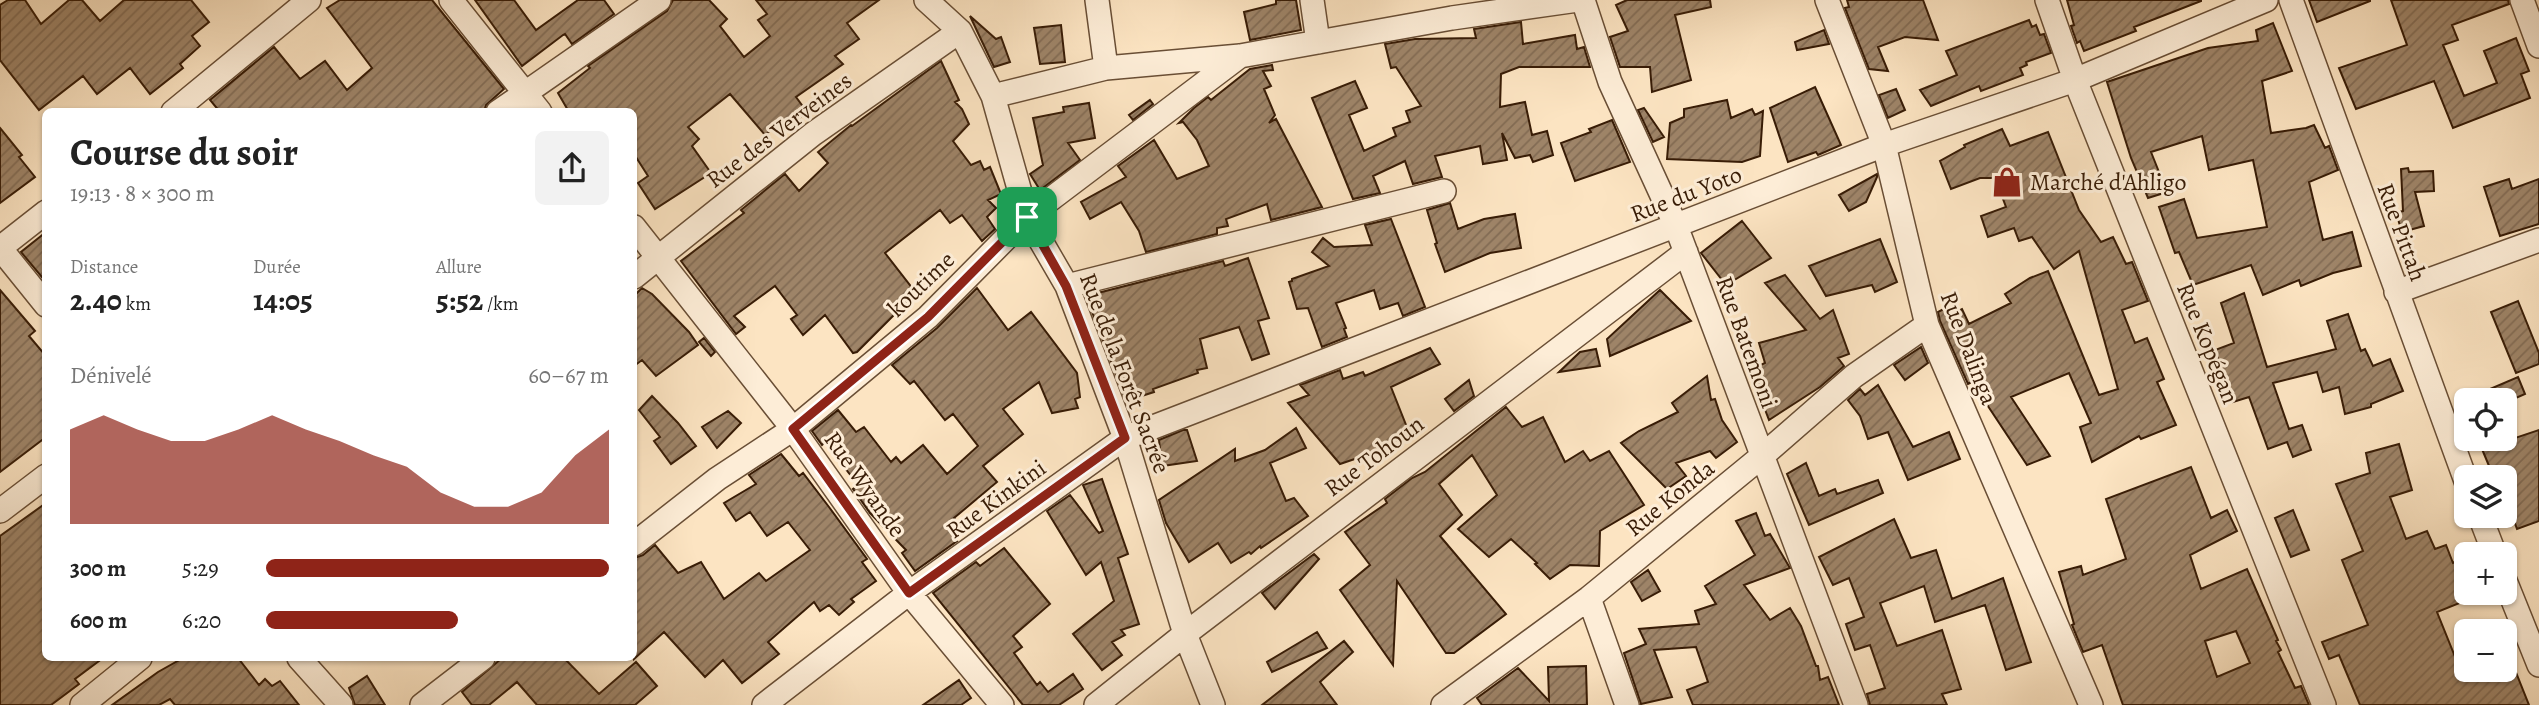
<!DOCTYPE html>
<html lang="fr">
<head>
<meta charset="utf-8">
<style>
  body { margin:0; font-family:Alegreya,serif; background:#f2f2f2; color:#222; height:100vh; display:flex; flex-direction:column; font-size:26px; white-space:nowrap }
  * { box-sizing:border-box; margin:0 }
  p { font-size:23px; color:#767676 }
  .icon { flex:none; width:38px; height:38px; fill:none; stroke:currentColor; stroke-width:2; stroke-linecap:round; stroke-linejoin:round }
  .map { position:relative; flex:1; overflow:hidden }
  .side { position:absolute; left:42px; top:108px; width:595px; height:553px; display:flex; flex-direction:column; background:#fff; border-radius:10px; box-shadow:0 2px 5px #0004 }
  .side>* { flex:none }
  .fabs { position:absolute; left:2454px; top:388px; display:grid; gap:14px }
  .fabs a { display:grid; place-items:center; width:63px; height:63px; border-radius:10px; background:#fff; box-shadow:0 2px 5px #0004; font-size:35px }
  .pin { position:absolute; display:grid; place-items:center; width:60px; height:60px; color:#fff; margin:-30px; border-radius:14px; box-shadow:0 4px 10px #0006 }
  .round { display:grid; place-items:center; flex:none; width:74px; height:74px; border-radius:10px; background:#f2f2f2 }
  .summary { display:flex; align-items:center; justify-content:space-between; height:119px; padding:0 28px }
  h1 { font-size:38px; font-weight:700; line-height:52px }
  .figures { display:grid; grid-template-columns:repeat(3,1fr); gap:10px; height:119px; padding:7px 28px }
  .figures div { display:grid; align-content:center }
  .figures b { font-size:30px; font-weight:700 }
  .figures small { font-size:19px; font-weight:400 }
  .figures p { font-size:19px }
  .chart { height:196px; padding:14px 28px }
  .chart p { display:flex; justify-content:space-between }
  .chart svg { width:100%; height:126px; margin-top:7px; fill:#8f2418; opacity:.7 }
  ul { padding:0 28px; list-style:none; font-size:23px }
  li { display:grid; grid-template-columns:112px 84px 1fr; align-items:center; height:52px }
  li i { height:18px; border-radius:9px; background:#8f2418 }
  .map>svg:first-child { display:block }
  .building { fill:url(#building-hatch); stroke:#381c06; stroke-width:2; fill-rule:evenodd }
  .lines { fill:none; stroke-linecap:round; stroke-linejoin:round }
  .minor-casing { stroke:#694e35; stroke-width:26 }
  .minor { stroke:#fdedd7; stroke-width:23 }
  .route-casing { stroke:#fff; stroke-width:14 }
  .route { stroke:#8f2418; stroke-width:9 }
  .labels { text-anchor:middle; stroke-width:6; stroke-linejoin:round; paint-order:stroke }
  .street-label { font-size:24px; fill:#381c06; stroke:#fdedd7 }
  .poi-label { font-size:24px; fill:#381c06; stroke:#fdedd7; text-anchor:start }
</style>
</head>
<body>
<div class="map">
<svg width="2539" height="705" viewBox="0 0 2539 705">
  <defs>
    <pattern id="building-hatch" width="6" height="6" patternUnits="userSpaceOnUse" patternTransform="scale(1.75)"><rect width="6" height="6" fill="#9e8468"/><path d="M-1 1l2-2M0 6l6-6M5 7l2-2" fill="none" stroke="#826b54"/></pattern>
  </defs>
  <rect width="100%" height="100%" fill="#fce4c2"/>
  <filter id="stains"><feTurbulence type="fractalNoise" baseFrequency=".00286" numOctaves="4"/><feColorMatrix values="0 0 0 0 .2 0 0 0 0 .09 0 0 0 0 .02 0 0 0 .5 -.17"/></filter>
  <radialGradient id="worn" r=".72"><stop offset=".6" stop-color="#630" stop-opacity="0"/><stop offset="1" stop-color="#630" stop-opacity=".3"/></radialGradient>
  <path class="building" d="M8 0H25L41 24 69 0H82L100 21 124 0H191L209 22 192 36 200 46 180 64 183 68 150 94 130 68 97 94 83 76 39 110 0 60V5Z
    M340 0H432L504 89 486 105 484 112H220L210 100 274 47 300 79 325 61 347 90 372 68 327 8Z
    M475 0H514L536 30 578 0H604L614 14 572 44 565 34 563 35 522 66Z
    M673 0H709L727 19 720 26 744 57 770 36 758 20 767 14 756 0H879L847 23 859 39 835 56 843 64 796 97 807 112 785 128 781 121 765 135 730 94 688 127 699 139 692 146 711 173 655 209 638 183 648 176 634 154V112H569L558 93 590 68 588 66 667 11Z
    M1276 0H1296L1301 30 1250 40 1244 12 1276 4Z
    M1627 0H1710L1711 7 1675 15 1691 80 1652 92 1650 67H1620L1610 37 1628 31 1616 5Z
    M1847 0H1923L1938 40 1905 37 1878 47 1888 71 1869 69 1845 8 1849 7Z
    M2067 0H2201V1L2134 27 2136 31 2084 51 2080 41 2077 43 2071 26 2074 25Z
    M2309 0H2370V1L2317 22Z
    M2391 0H2508L2509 4 2452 25 2458 40 2443 45 2464 96 2497 83 2484 51 2516 38 2529 71 2521 74 2530 98 2453 128 2434 81 2356 109 2339 68 2407 45Z
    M970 16 996 39 1001 37 1010 62 994 67Z
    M2029 20 2032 27 2036 25 2040 35 2044 34 2051 53 2026 62 2027 65 2020 68 2023 75 1981 91 1979 86 1931 106 1920 90 1957 75 1946 51Z
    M1521 22 1523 44 1575 35 1577 49 1584 47 1590 67H1519L1501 74 1500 107 1525 102 1532 135 1547 131 1553 155 1533 162 1530 155 1515 158 1502 133 1507 160 1483 164 1480 146 1435 156 1442 177 1413 184 1405 161 1373 176 1380 193 1353 199 1312 98 1355 81 1367 108 1349 115 1364 151 1396 136 1393 128 1410 122 1406 111 1421 106 1396 67 1391 68 1385 44 1415 39 1476 38 1474 29Z
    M2273 23 2292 71 2262 81 2271 133 2306 128 2314 125 2325 148 2329 146 2338 170 2309 182 2323 240 2352 232 2361 266 2333 273 2301 286 2299 280 2263 295 2251 265 2193 285 2179 252 2175 253 2159 207 2184 199 2197 238 2267 227 2253 160 2209 170 2202 136 2151 152 2167 192 2148 198 2131 158 2107 82 2208 48 2258 41 2256 30Z
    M1061 25 1065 62 1040 64 1034 28Z
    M1824 30 1829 44 1797 50 1795 42Z
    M941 61 959 100 955 102 962 109 969 124 953 141 971 165 980 161 984 170 990 167 1001 194 988 200 996 208 987 217 995 229 982 241 962 215 950 223 940 210 885 253 916 293 857 352 853 353 825 315 803 335 791 319 797 315 775 286 734 316 745 327 736 334 681 261 744 213 741 210 785 174 799 191 828 163 818 152 851 125 852 126Z
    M1272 65 1273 70 1263 71 1271 86 1264 89 1275 115 1269 123 1276 119 1322 207 1271 220 1267 204 1226 219 1228 226 1217 228V234L1146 252 1139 231 1121 202 1090 219 1081 202 1126 177 1118 166 1154 140 1177 179 1209 166 1197 140 1183 122 1179 123 1194 108 1208 97 1211 100 1250 69Z
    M1815 87 1841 145 1818 155 1816 152 1788 162 1770 108Z
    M1896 89 1905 110 1888 118 1879 95Z
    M1150 100 1153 104 1133 120 1129 115Z
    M1727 100 1731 118 1752 109 1755 115 1763 111 1760 156 1742 162 1667 159 1670 123 1684 117V109Z
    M1089 103 1095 138 1068 143 1080 160 1040 190 1030 174 1043 165 1033 118 1064 112 1063 107Z
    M1644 108 1664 137 1653 142 1638 110Z
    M1612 120 1630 162 1575 181 1561 143 1591 132 1589 129Z
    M0 128 22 155 19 157 35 177 0 203Z
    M2002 129 2010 146 2048 132 2079 210 2101 242 2113 237 2126 264 2132 262 2148 301 2122 310 2135 343 2147 338 2164 379 2157 382 2176 425 2141 439 2139 436 2092 462 2080 427 2091 423 2069 373 2011 397 2050 456 2027 465 1972 382 1968 384 1940 321 1938 312 1949 306 1952 314 1962 309 1969 324 2011 303 2005 294 2030 278 2048 271 2099 395 2118 389 2079 251 2054 269 2032 237 2019 241 2014 228 1988 237 1981 216 2006 207 1995 178H1980L1951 189 1940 161 1965 147 1964 145Z
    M2408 168 2409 172 2433 171 2434 191 2415 192 2424 226 2402 232 2396 213 2403 211 2401 169Z
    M1877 174V177L1866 202 1849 211 1839 195Z
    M2509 179 2512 189 2539 179V224L2500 236 2484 187Z
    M1450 203 1458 229 1484 219 1515 214 1521 248 1490 253 1445 272 1435 244 1437 243 1427 210Z
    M1391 219 1425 307 1403 316 1398 303 1380 309 1374 290 1336 303 1346 328 1344 329 1347 337 1322 347 1308 308 1297 309 1289 282 1292 281V279L1329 266 1312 252 1323 238 1334 247 1372 245 1365 225Z
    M1742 221 1771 258 1726 285 1701 253Z
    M46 232V282L21 252Z
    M1880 239 1897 282 1875 292 1872 285 1826 296 1809 266Z
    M1248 258 1269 318 1258 321 1269 354 1252 360 1239 327 1200 339 1207 368 1197 370 1198 373 1153 389 1154 392 1126 401 1086 296 1223 261 1225 266Z
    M1785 275 1820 319 1833 310 1849 354 1838 358 1844 366 1820 387 1769 420 1750 370 1765 363 1759 343 1806 330 1765 283Z
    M642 288 652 294 689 332 698 345 656 376 642 360 634 366V296Z
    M977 288 1008 330 1031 312 1077 373 1080 397 1075 399 1078 408 1052 413 1039 382 1003 409 1023 434 983 466 997 482 954 518 962 530 953 537 957 541 915 571 902 553 906 550 870 513 853 489 858 485 825 442 822 445 812 431 838 410 856 432 864 427 891 462 896 457 901 463 923 445 947 474 978 446 953 414 945 420 914 381 910 384 892 365 937 328Z
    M0 290 35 331 29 336 46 356V437L0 472Z
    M1660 290 1691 321 1610 356 1607 339Z
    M2244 293 2267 367 2336 349 2327 321 2348 314 2361 351 2365 349 2373 366 2390 359 2403 391 2371 404V407L2345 414 2339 387 2323 392 2317 372 2273 383 2289 429 2302 425 2311 450 2293 457 2287 442 2268 449 2249 397 2233 402 2215 350 2234 343 2221 303Z
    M2518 301 2539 353V364L2516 373 2491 312Z
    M704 338 715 352 711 356 699 342Z
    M1921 347 1928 363 1905 380 1894 365Z
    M1430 348 1440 364 1391 387 1410 435 1385 445 1387 448 1340 464 1288 403 1309 395 1300 385 1340 370 1343 379 1363 372 1365 376Z
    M1596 349 1600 366 1559 372 1580 352Z
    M1707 376 1711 400 1715 399 1722 420 1737 442 1716 458 1710 451 1676 463 1686 476 1667 489 1621 443 1639 431 1678 412 1672 403Z
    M2518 377 2525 394 2509 401H2462Z
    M1469 380 1474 396 1454 411 1445 399Z
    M1878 385 1913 447 1949 432 1960 459 1908 480 1888 432 1868 439 1860 416 1848 400 1860 389 1865 395Z
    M652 396 678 423 696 446 671 464 654 441 660 437 639 410Z
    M1506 407 1522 427 1543 417 1565 462 1583 451 1590 461 1609 451 1644 505 1600 531 1599 566 1570 565 1550 579 1535 564 1537 563 1511 539 1489 557 1458 529 1497 495 1472 455 1439 484 1462 515 1440 536 1506 614 1454 653H1446L1397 581 1393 665 1340 590 1370 565 1345 532 1387 503 1385 499 1412 478 1425 472Z
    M728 411 741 423 717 448 702 427Z
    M1296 428 1306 448 1270 463 1286 501 1294 498 1308 516 1261 548 1260 546 1251 554 1249 552 1231 563 1218 543 1189 562 1166 523 1159 500 1235 449V461L1265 450Z
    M1183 430H1187L1197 461 1162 466 1159 440Z
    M2539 430V521L2517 529 2504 493V478H2494L2482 449Z
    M2399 444 2412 490 2390 497 2406 539 2427 531 2435 549 2446 545 2453 563 2460 560 2466 572V593H2470L2472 598 2437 612 2460 669 2515 670 2529 705H2360L2339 655 2329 659 2322 642 2368 625 2342 560 2363 551 2336 484 2370 473 2366 453Z
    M781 454 799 476 803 473 829 507 867 559 862 562 876 581 851 599 854 602 839 615 829 605 820 611 814 602 768 642 779 654 742 683 723 660 705 677 664 632 634 659V558L643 555 655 545 678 573 701 562 724 599 759 573 766 581 810 550 788 522 767 536 750 512 736 521 724 503 756 484 749 475Z
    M1806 463 1819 496 1835 489 1837 494 1878 480 1883 493 1809 525 1787 474Z
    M2191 467 2211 518 2227 510 2237 531 2190 555 2201 589 2247 569 2278 640 2276 641 2281 650 2278 652 2295 688 2301 686 2309 705H2123L2102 645 2083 652 2072 625 2074 624 2059 572 2081 566 2083 575 2126 559 2106 499ZM2236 631 2250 663 2217 677 2205 641Z
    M1102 479 1128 554 1118 558 1139 624 1121 630 1125 635 1112 642 1122 655 1102 670 1073 634 1114 601 1101 562 1086 575 1047 511 1070 495 1099 533 1103 531 1083 485Z
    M46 503V658H103L75 679 79 684 51 705H0V536Z
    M2293 510 2309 550 2291 557 2275 518Z
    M1756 513 1765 536 1770 534 1790 568 1744 585 1770 620 1790 608 1801 626 1816 666H1818L1820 680 1828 677 1839 705H1693L1687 690 1708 682 1696 647 1654 650 1672 697 1641 704 1624 653 1646 644 1639 629 1699 624 1695 611 1716 604 1705 586 1755 555 1736 521Z
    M1894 519 1911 558 1936 550 1952 599 2003 578 2031 662 2006 670 1985 605 1935 622 1924 586 1880 603 1897 646 1942 630 1961 689 1942 694 1947 705H1870L1867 694 1885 688 1870 645 1855 650 1846 624 1864 617 1849 578 1833 585 1819 557Z
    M1004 548 1050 604 1013 636 1022 647 1014 653 1037 685 1040 682 1048 692 1073 674 1083 689 1059 705H1023L933 593 976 562 980 566Z
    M1314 554 1319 559 1275 609 1262 593Z
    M1648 570 1660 591 1642 601 1631 582Z
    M1317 632 1327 648 1272 672 1267 662Z
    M1344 641 1353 652 1320 682 1337 705H1262Z
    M183 658H238L259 685 265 679 272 686 280 681 299 705H175L170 699 159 705H112L158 672Z
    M502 658H564L599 694 636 662 657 686 635 705H537L517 682 489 705H472L462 692Z
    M1586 666 1587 705H1482L1477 698 1518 668 1549 701 1548 667Z
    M367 676 385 705H355L349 688Z
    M959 680 971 698 961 705H923Z"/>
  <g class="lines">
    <g class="minor-casing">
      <path id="minor" d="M451 0 540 112
        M926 0 960 31 993 96 1027 217 1067 286 1125 438 1185 634 1213 705
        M1097 0 1106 68
        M1312 0 1318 42
        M1583 0 1610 82 1676 226 1856 705
        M1827 0 1884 145 1927 325 2091 705
        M2047 0 2075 80 2324 705
        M2291 0 2466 481
        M2522 0 2539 46
        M993 96 1106 68 1240 56 1452 18 1578 0
        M173 112 309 0
        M498 112 659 0
        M634 227 793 429 909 593 1002 705
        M0 248 46 305
        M0 248 46 212
        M634 277 813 134 960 31
        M1067 286 1444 191
        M2396 292 2539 240
        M0 511 46 476
        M2480 516 2495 555
        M634 544 717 479 793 429 928 317 1027 217 1240 56
        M2504 578 2539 665
        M1589 598 1627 705
        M299 658 341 705
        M82 705 140 658
        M422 705 483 658
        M764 705 909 593 1125 438 1884 145 2075 80 2266 0
        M1096 705 1185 634 1686 252
        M1443 705 1589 598 1761 457 1854 376 1927 325"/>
    </g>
    <use href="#minor" class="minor"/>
  </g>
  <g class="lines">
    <g class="route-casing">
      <path id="route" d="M1027 217 1066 286 1125 438 909 593 793 429 928 317Z"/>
    </g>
    <use href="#route" class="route"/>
  </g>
  <defs>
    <g id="shop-bare" transform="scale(2.415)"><path d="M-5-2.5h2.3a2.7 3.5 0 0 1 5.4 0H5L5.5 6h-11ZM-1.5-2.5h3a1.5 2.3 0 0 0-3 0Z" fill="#8f2418" stroke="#fdedd7" stroke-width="2.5" paint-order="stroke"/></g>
  </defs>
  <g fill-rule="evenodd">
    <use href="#shop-bare" x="2007" y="182"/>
  </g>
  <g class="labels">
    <g class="street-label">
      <text transform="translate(779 130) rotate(-37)" y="8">Rue des Verveines</text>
      <text transform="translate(1686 194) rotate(-21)" y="8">Rue du Yoto</text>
      <text transform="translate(2402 232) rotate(70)" y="8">Rue Pittah</text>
      <text transform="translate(921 284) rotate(-44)" y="8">koutime</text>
      <text transform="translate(1747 342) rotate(70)" y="8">Rue Batemoni</text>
      <text transform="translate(2208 343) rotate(68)" y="8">Rue Kopégan</text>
      <text transform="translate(1969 348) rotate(69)" y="8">Rue Dalinga</text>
      <text transform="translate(1125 373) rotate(69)" y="8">Rue de la Forêt Sacrée</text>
      <text transform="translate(1374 456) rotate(-37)" y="8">Rue Tohoun</text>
      <text transform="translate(865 484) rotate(55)" y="8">Rue Wyande</text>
      <text transform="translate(1670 498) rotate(-39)" y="8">Rue Konda</text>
      <text transform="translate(996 499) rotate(-36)" y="8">Rue Kinkini</text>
    </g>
    <g class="poi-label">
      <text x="2030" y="190">Marché d'Ahligo</text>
    </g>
  </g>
  <rect width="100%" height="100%" filter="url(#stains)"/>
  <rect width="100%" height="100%" fill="url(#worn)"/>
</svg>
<div class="fabs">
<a><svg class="icon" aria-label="locate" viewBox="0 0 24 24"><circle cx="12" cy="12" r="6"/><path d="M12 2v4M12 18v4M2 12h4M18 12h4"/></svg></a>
<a><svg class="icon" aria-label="layers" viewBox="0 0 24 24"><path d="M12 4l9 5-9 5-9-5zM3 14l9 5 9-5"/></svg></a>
<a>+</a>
<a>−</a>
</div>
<div class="pin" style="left:1027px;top:217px;background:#1e9e55"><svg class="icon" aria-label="arrive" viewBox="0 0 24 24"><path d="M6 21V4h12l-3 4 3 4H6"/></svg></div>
<section class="side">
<div class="summary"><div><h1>Course du soir</h1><p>19:13 · 8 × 300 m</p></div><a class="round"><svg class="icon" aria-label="share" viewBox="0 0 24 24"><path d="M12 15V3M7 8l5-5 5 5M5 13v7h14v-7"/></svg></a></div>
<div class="figures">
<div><p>Distance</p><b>2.40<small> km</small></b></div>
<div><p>Durée</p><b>14:05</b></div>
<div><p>Allure</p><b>5:52<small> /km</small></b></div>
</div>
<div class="chart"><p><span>Dénivelé</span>60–67 m</p>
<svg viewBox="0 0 160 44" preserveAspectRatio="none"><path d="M0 44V11L10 6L20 11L30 15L40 15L50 11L60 6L70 11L80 15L90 20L100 24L110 33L120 38L130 38L140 33L150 20L160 11V44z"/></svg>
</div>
<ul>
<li><b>300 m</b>5:29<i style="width:100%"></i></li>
<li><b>600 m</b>6:20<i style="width:56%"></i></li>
</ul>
</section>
</div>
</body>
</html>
